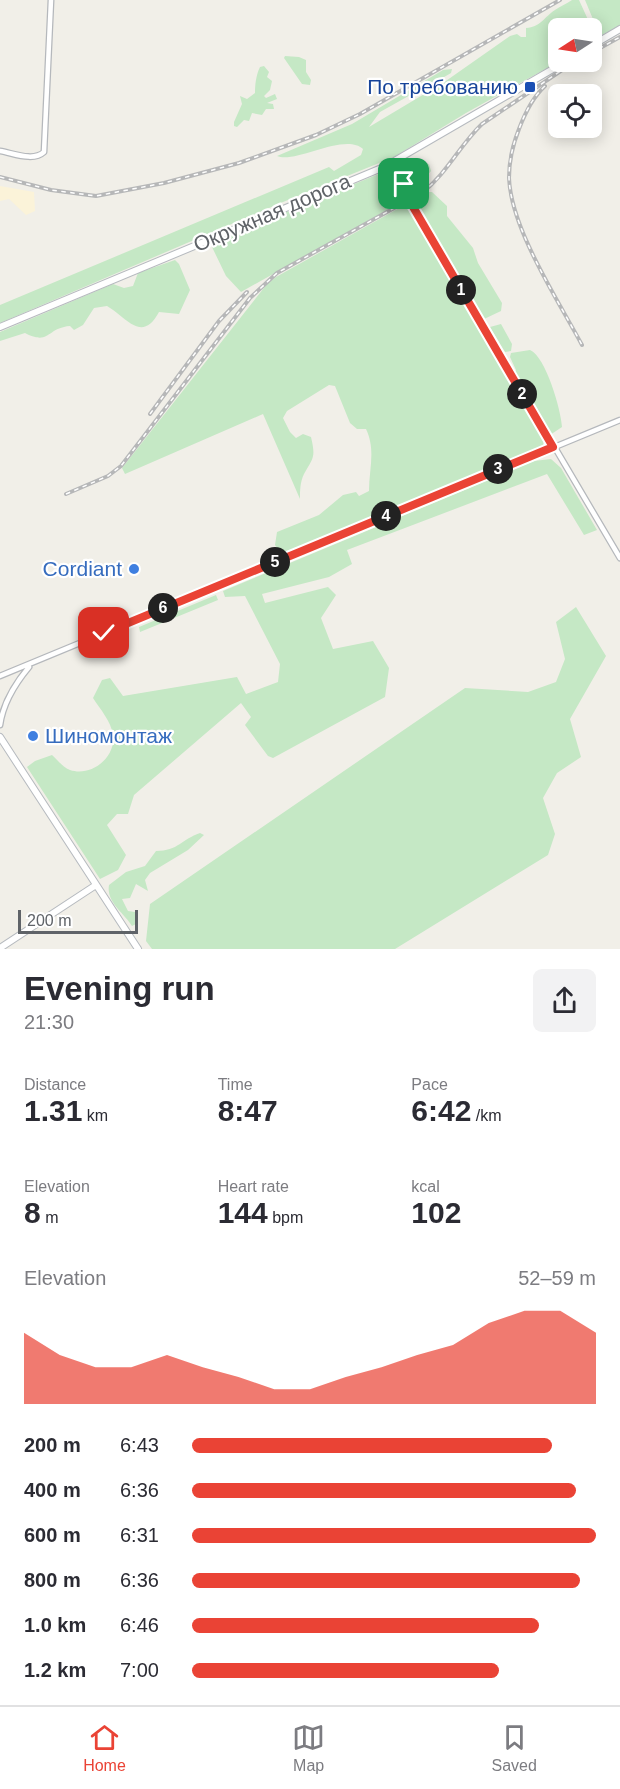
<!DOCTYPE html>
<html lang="en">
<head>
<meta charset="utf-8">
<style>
  body { margin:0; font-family:Arial,sans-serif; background:#f2f2f3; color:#2b2b33; height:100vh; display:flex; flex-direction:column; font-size:22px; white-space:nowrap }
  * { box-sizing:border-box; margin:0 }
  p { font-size:20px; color:#7c7c81 }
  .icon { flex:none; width:33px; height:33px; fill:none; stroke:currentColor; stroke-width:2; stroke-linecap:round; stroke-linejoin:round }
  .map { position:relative; height:949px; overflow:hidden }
  .sheet { display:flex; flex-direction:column; background:#fff; flex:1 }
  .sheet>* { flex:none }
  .needle { width:39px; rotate:258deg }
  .fabs { position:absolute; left:548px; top:18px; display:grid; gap:12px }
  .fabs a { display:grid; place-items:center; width:54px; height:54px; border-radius:9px; background:#fff; box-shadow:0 3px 15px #0003; font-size:30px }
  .scale { position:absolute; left:18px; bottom:15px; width:120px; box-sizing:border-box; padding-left:6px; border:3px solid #5f6368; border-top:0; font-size:16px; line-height:21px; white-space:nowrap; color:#5f6368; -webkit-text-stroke:4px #fff; paint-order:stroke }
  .pin { position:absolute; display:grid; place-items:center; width:51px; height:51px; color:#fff; margin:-26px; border-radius:12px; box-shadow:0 3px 9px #0006 }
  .km { position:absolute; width:30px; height:30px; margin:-15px; border-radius:50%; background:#222; color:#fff; font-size:16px; line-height:30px; text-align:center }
  .round { display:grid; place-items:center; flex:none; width:63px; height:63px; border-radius:9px; background:#f2f2f3 }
  .summary { display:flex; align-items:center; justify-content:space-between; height:102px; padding:0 24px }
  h1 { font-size:33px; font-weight:700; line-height:45px }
  .figures { display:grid; grid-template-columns:repeat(3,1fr); gap:9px; height:102px; padding:6px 24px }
  .figures div { display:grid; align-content:center }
  .figures b { font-size:30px; font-weight:700 }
  .figures small { font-size:16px; font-weight:400 }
  .figures p { font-size:16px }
  .chart { height:168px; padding:12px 24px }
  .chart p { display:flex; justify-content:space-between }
  .chart svg { width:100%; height:108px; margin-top:6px; fill:#ea4335; opacity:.7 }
  ul { padding:0 24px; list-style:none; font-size:20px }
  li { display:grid; grid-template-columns:96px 72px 1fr; align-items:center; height:45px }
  li i { height:15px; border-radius:8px; background:#ea4335 }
  .tab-bar { display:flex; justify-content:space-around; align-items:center; height:84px; border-top:2px solid #e1e1e2; background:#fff; font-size:16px; color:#7c7c81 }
  .tab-bar a { display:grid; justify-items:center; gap:3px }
  .tab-bar .on { color:#ea4335 }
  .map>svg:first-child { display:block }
  .green { fill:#c5e8c5; fill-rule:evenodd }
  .sand { fill:#fbf3d9 }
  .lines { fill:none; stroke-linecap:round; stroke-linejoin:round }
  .street-casing { stroke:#b5b8bc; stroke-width:7 }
  .secondary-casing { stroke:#b6babf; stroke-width:8 }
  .street { stroke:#fff; stroke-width:4.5 }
  .secondary { stroke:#fff; stroke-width:6 }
  .rail-casing { stroke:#b6b7b8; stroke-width:4 }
  .rail { stroke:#fff; stroke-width:1.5; stroke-dasharray:4.5; stroke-linecap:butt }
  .route-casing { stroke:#fff; stroke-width:12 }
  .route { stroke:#ea4335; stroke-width:8 }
  .transit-dot { fill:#1a4fb4; stroke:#fff; stroke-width:2 }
  .shop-dot { fill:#3f7fe0; stroke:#fff; stroke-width:2 }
  .labels { text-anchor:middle; stroke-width:4.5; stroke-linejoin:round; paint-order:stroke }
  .transit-label { font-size:21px; fill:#164399; stroke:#fff; text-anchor:end }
  .street-label { font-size:21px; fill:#5f6368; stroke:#fff }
  .shop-label { font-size:21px; fill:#366cbe; stroke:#fff; text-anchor:end }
</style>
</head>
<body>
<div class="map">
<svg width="620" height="949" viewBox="0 0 620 949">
  <rect width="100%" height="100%" fill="#f1efe8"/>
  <path class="green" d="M572 0H579L595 35 593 42 591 43V28H558V62L466 113 394 157 283 202 0 323V305L329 167 334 171 361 155 363 149C345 132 295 164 277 156L352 124 443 70 452 69 451 73 439 80V82L443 83 510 36 517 34 521 37H526V28C541 27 544 17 555 10 561 6 566 4 572 0ZM430 84 432 85 431 90 369 127 380 112Z
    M585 0H620V25L600 36Z
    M285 56 299 57 306 60V72L311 80 310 85 302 84 284 58Z
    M264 66 269 72 267 77 272 81 270 90 264 96 266 98 275 94 277 99 267 103 273 104 274 109H266L262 115 252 113 249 121 244 120 237 127 234 126V122L242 104 240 96 247 99 255 93C255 85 256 75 260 67Z
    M413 160 418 166 429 164 431 171 427 176V185L412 194 409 188 415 185 409 176 410 166Z
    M394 170 398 171 399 184 405 200 241 292 226 276 212 247 216 241 386 171Z
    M427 192H432L447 206V216L473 248 478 263 502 303 501 311 482 320 415 202Z
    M408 203 544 437 543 447 533 453 284 555 279 554 280 552 275 545 277 532 319 515 343 495 356 492 359 496 369 491C369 469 376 450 366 429H357L350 423 335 386 329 385 287 411 283 418 290 432 296 438 303 434 311 437C316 458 313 458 304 474 300 482 300 491 300 499L263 414 125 474 122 468 267 284 276 277Z
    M175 260 179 264 190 290 179 314 159 312C142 344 126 317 107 306L94 308 83 325 74 330 70 326C46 328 50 346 25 333L0 341V332L113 284 124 288 133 286 138 273Z
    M501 324 512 344 511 351 505 352 490 327Z
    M530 350C546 357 561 410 562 427L550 435 514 373 516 370 510 357 511 353Z
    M551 459 561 468 597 530 584 535 547 474 347 550 352 564 329 577 262 594 265 603 328 587 336 595 321 618 333 649 373 641 389 668 385 697 273 758 268 756 245 725 251 717 241 703 134 795 128 814H117L107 825 126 855 118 870 100 879 27 767 35 761 52 755C58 760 62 767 70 770 91 777 116 758 113 735 111 721 100 709 93 698L102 680 110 678 123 696 237 677 246 694 278 682 280 664 245 596 225 597 223 591 534 461Z
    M216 595 218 600 140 632 139 627Z
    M576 607 606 656 570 719 581 757 557 773 543 798 555 834 548 855 395 949H152L146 941 150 904 465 688 528 692 556 682 565 659 556 622Z
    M200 833 204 835 188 850 150 873 145 880 148 891 136 884 130 898 122 899 128 911 135 912 136 924 132 926C124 913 106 902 109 885L126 872 145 866 156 851C178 851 182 839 200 833Z"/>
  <path class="sand" d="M0 186 34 192 35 211 26 215 9 199 0 201Z"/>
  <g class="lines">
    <g class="street-casing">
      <path id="street" d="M0 151C13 153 33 162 44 152L51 0
        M398 160 409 200 620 558
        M0 676 620 420
        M0 725C3 703 14 685 29 667"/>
    </g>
    <g class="secondary-casing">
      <path id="secondary" d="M591 46 620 29
        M0 327 384 167 565 62
        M0 737 138 949
        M0 948 96 885"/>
    </g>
    <use href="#street" class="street"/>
    <use href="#secondary" class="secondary"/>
    <g class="rail-casing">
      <path id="rail" d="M591 53 620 37
        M545 86C532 98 525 113 519 129 513 144 509 161 509 178 511 229 558 300 582 345
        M0 177 51 190 96 196 164 183 239 163 316 135 360 114 560 0
        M150 414 219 321 247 292
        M66 494 108 476 121 466 250 298 277 273 423 192C447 173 460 145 482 124L574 62"/>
    </g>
    <use href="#rail" class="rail"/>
  </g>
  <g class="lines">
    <g class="route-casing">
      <path id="route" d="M104 633 553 447 409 200 404 184"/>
    </g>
    <use href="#route" class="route"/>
  </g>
  <rect class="transit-dot" x="524" y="81" width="12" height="12" rx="3"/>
  <g class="shop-dot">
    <circle cx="134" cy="569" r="6"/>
    <circle cx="33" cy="736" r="6"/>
  </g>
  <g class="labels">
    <g class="transit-label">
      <text x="518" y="94">По требованию</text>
    </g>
    <g class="street-label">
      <text transform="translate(272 213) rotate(-23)" y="7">Окружная дорога</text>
    </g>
    <g class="shop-label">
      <text x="122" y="576">Cordiant</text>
      <text x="45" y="743" text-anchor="start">Шиномонтаж</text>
    </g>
  </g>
</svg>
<div class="fabs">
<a><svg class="needle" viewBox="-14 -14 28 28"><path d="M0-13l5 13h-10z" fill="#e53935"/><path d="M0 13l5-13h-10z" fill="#7c7c81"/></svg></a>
<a><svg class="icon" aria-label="locate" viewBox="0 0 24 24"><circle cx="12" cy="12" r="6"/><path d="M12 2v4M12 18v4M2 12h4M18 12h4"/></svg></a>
</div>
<div class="scale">200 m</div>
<div class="pin" style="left:404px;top:184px;background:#1e9e55"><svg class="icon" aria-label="arrive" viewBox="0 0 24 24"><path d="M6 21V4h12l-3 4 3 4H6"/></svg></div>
<div class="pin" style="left:104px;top:633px;background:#d93025"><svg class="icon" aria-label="check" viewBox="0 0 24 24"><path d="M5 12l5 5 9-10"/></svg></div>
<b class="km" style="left:461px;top:290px">1</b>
<b class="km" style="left:522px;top:394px">2</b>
<b class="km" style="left:498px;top:469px">3</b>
<b class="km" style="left:386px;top:516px">4</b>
<b class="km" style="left:275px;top:562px">5</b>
<b class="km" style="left:163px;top:608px">6</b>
</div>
<section class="sheet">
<div class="summary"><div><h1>Evening run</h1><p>21:30</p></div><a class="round"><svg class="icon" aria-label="share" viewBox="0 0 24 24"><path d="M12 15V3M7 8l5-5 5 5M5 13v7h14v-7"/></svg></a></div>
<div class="figures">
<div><p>Distance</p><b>1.31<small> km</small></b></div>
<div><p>Time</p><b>8:47</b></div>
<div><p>Pace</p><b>6:42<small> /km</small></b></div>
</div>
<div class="figures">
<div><p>Elevation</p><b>8<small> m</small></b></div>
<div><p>Heart rate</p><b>144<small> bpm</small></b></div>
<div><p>kcal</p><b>102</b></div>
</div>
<div class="chart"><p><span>Elevation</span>52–59 m</p>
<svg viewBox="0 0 160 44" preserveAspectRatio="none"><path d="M0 44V15L10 24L20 29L30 29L40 24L50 29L60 33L70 38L80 38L90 33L100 29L110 24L120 20L130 11L140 6L150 6L160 15V44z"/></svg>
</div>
<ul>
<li><b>200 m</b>6:43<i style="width:89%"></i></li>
<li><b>400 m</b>6:36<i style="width:95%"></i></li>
<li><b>600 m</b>6:31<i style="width:100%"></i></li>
<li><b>800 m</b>6:36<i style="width:96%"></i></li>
<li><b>1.0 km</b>6:46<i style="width:86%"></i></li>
<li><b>1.2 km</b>7:00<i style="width:76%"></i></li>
</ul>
</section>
<nav class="tab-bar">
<a class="on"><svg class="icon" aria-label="home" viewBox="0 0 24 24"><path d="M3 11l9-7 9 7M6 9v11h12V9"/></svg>Home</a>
<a><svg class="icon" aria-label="map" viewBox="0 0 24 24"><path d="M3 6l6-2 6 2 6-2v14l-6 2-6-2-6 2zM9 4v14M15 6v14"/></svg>Map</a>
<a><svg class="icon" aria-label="saved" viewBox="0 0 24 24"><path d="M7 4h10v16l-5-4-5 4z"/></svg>Saved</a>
</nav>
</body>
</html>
